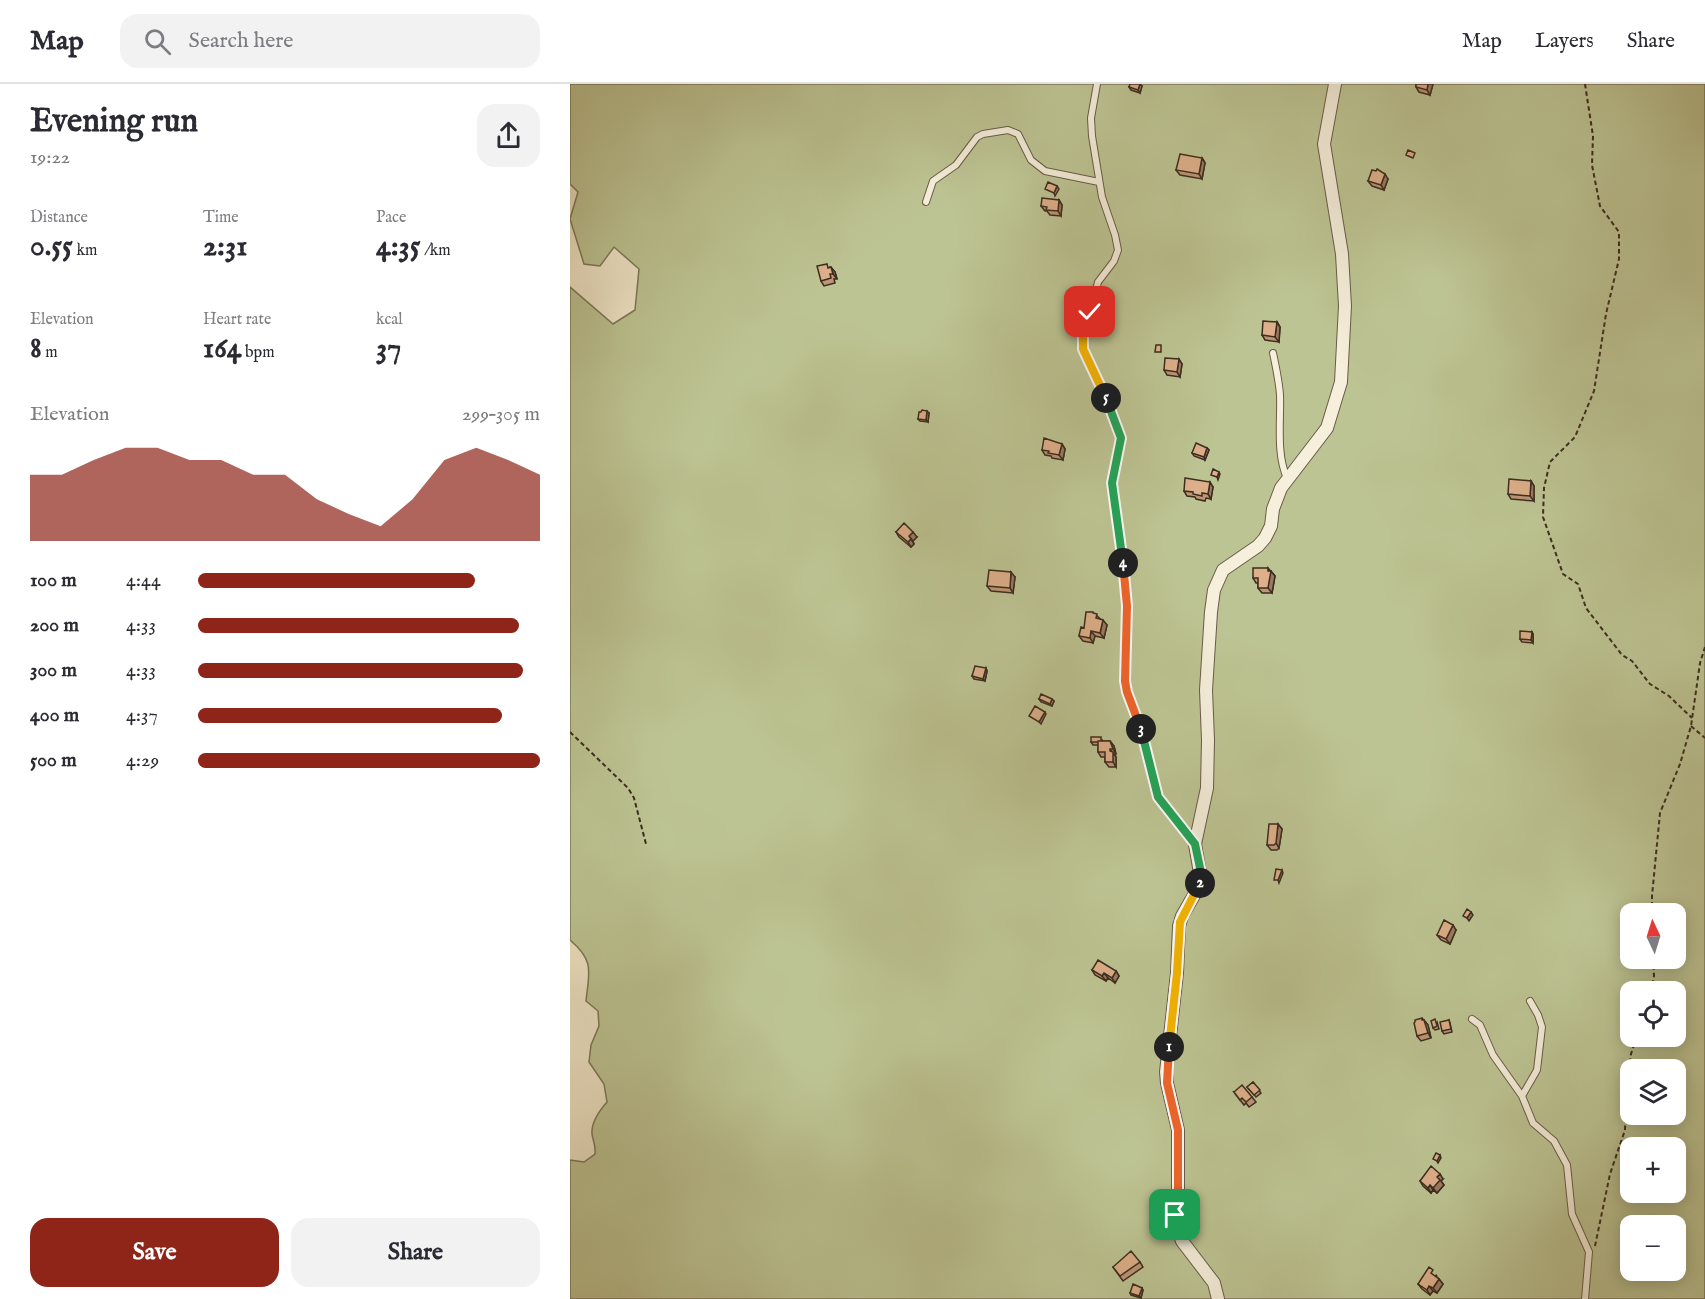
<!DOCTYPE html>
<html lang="en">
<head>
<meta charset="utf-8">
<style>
  body { margin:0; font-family:"IM FELL English",serif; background:#f2f2f3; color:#2b2b33; height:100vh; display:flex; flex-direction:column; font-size:22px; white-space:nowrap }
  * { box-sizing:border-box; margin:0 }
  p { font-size:20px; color:#7c7c81 }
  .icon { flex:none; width:33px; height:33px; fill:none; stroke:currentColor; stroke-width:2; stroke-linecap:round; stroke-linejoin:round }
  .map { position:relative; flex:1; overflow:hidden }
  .panel { display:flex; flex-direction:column; background:#fff; width:570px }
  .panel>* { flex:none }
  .needle { width:39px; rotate:356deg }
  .fabs { position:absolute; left:1050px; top:819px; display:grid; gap:12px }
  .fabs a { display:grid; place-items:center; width:66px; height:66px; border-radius:12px; background:#fff; box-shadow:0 3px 15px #0003; font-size:30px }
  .pin { position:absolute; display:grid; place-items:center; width:51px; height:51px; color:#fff; margin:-26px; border-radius:12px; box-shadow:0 3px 9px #0006 }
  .km { position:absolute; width:30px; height:30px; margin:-15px; border-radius:50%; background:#222; color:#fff; font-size:16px; line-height:30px; text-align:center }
  .round { display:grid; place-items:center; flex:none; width:63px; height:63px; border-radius:18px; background:#f2f2f3 }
  .head { display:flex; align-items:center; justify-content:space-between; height:102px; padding:0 30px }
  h1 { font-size:33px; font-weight:700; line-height:45px }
  .metrics { display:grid; grid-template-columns:repeat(3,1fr); gap:9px; height:102px; padding:6px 30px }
  .metrics div { display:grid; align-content:center }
  .metrics b { font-size:30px; font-weight:700 }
  .metrics small { font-size:16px; font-weight:400 }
  .metrics p { font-size:16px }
  .chart { height:168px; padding:12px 30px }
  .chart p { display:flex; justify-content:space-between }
  .chart svg { width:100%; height:108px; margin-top:6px; fill:#8f2418; opacity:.7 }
  .button { display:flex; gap:12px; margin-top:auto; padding:12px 30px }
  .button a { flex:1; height:69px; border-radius:18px; background:#8f2418; color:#fff; font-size:24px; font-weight:700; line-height:69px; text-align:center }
  .button a+a { background:#f2f2f3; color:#2b2b33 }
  ul { padding:0 30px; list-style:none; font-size:20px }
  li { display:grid; grid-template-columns:96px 72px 1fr; align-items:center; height:45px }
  li i { height:15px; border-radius:8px; background:#8f2418 }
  header { display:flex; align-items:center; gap:36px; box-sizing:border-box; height:84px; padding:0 30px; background:#fff; border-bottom:2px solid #e1e1e2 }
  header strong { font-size:28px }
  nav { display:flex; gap:33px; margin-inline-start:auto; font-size:21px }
  .search { width:420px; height:54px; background:#f2f2f3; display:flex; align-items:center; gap:15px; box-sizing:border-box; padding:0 21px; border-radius:18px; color:#7c7c81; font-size:22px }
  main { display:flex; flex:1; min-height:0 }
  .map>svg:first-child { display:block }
  .green { fill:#bdc493; stroke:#7c7859; stroke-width:1.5; fill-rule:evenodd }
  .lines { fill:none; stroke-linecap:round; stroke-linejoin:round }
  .lane-casing { stroke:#695b49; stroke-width:8 }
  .street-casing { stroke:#695b49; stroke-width:14 }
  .path { stroke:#3c2d1f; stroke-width:2; stroke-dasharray:4.5 3; stroke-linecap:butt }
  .lane { stroke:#f5efdb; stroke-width:6 }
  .street { stroke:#f5efdb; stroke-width:12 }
  .wall { fill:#be9677; stroke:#3c2d1f; stroke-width:1.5 }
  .shaded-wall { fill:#9b7a61; stroke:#3c2d1f; stroke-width:1.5 }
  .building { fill:#ddaf8a; stroke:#3c2d1f; stroke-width:1.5 }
  .split-1-casing { stroke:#fff; stroke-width:12 }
  .split-2-casing { stroke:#fff; stroke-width:12 }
  .split-3-casing { stroke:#fff; stroke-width:12 }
  .split-4-casing { stroke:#fff; stroke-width:12 }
  .split-5-casing { stroke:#fff; stroke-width:12 }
  .split-6-casing { stroke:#fff; stroke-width:12 }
  .split-1 { stroke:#f0652b; stroke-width:8 }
  .split-2 { stroke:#f5b400; stroke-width:8 }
  .split-3 { stroke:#22a559; stroke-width:8 }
  .split-4 { stroke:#f0652b; stroke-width:8 }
  .split-5 { stroke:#22a559; stroke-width:8 }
  .split-6 { stroke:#f5b400; stroke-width:8 }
</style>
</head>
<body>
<header>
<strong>Map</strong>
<div class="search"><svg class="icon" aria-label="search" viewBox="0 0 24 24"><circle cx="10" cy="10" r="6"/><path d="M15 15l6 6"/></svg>Search here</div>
<nav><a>Map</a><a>Layers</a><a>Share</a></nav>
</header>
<main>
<section class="panel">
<div class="head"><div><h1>Evening run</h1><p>19:22</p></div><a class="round"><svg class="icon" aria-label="share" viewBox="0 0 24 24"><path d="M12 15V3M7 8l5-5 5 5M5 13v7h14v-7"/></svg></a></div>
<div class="metrics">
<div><p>Distance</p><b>0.55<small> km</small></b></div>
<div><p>Time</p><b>2:31</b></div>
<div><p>Pace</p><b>4:35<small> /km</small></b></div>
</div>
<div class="metrics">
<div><p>Elevation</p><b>8<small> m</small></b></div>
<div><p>Heart rate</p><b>164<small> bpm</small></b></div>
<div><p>kcal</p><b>37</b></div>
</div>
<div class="chart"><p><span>Elevation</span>299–305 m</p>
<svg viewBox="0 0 160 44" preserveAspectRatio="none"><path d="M0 44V17L10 17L20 11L30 6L40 6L50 11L60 11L70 17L80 17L90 27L100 33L110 38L120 27L130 11L140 6L150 11L160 17V44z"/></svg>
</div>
<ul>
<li><b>100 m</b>4:44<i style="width:81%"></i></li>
<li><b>200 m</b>4:33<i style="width:94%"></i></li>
<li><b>300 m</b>4:33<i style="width:95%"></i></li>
<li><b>400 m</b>4:37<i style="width:89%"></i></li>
<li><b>500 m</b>4:29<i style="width:100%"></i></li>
</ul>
<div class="button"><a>Save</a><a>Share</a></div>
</section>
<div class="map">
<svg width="1135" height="1215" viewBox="0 0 1135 1215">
  <rect width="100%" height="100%" fill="#efe6c8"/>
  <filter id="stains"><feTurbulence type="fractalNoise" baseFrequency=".00333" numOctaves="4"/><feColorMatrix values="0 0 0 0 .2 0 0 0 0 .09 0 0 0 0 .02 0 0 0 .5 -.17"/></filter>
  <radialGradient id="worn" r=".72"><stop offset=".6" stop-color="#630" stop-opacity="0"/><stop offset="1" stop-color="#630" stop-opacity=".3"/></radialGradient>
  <path class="green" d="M0 0H1135V1215H0V1076L14 1078 25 1070C26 1060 23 1058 22 1050 21 1038 30 1026 37 1018L34 1000 19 978 21 961 29 942 28 927 16 917C19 888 25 877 0 856V203L43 240 65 226 69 185 44 163 30 182 14 180 0 135 8 108 0 100ZM1060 830H1106V874H1060ZM1060 908H1106V952H1060ZM1060 986H1106V1030H1060ZM1060 1064H1106V1108H1060ZM1060 1142H1106V1186H1060Z"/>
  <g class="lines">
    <g class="lane-casing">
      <path id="lane" d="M527 0 521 34 522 52 532 113 545 151 548 166 544 177 528 198 513 257 516 274 540 322 551 354 544 389 542 407 556 509 555 597 557 608 571 645 588 713 624 759
        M356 118 363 97 386 81 407 53 413 50 438 46 448 50 461 76 475 87 529 98
        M703 269C706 283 709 297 710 311 711 337 706 370 717 394
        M902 935 910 941 923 971 952 1012 963 1039 984 1057 997 1081 1002 1130 1019 1168 1015 1215
        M952 1012 967 986 972 943 968 931 960 917"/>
    </g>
    <g class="street-casing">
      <path id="street" d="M648 1215 644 1199 612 1157 605 1137 608 1110V1046L597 999 596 988 607 889 609 842 612 832 630 801 631 795 625 760 637 704 638 656 636 606 641 528 644 506 653 486 688 462 695 454 701 442 703 425 711 404 757 344 771 298 775 222 772 170 754 60 765 0"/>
    </g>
    <path class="path" d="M1015 0 1023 52 1022 81 1030 122 1049 148V175L1036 230 1024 307 1005 353 980 378 974 404 973 433 993 490 1008 500 1016 524 1052 571 1062 577 1080 600 1099 612 1122 634
      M1121 642 1135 654
      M0 648 58 704 64 714 76 760
      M1082 830V812L1090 729 1110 680 1121 642 1130 579 1135 563
      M1081 908 1084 892 1083 874
      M1025 1162 1040 1090 1055 1046 1056 1009 1061 970 1067 952"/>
    <use href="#lane" class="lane"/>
    <use href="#street" class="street"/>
  </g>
  <path class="wall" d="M846 0H863L860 11 849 8 846 3Z
    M572 2 570 9 561 6 559 3Z
    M632 74 635 79 632 95 610 91 606 86Z
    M818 95 814 106 802 102 798 97Z
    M489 116 492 121 491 132 480 131 477 127H475L471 122Z
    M260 183 265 188 267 195H264L265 199 254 202 251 197Z
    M707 238 710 243 709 258 695 256 692 251Z
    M612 280 610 293 597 291 594 286Z
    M359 329 358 338 350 337 348 335Z
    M492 360 495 365 493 376 482 374 481 372 475 371 472 366Z
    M637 364 639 366 635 376 624 372 622 369Z
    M961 397 964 402V417L941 415 938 410Z
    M643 403 641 415 636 414 635 417 626 415 625 413 617 412 614 407Z
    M326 448 347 453 343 457 344 460 341 463 329 453Z
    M701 487 705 492 702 509H692L688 504V499H686L683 494Z
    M445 493 443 509 421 507 417 502Z
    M525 530 537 541 534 554 525 552 523 559 513 557 509 552 514 544Z
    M962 548 963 550V559L952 558 950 555Z
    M416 584 417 587 415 597 404 595 402 592Z
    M469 615 484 617 482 622 471 618Z
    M532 656V657H540L544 662 546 670H545L546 673V683H539L535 678V673H531L528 668V661H523L521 658Z
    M708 740 712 745 709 764 707 766H701L697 761Z
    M886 846 880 860 871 856 867 851Z
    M522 886 546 887 549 892 545 899 538 894 536 897 525 891Z
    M853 936H854L858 941 861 954 851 957 847 952Z
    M879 936 880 939 882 948 874 950 872 947Z
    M867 938 869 945 865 946 863 944Z
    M683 998 691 1009 686 1013 677 1003Z
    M664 1008 682 1013 686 1018 679 1023 676 1019 674 1021Z
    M873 1095 871 1097 874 1101 867 1109 863 1106 861 1109 853 1102 850 1097Z
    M570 1178 573 1183 553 1197 543 1183Z
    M867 1191 866 1192 869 1195 873 1200 867 1209 863 1207 860 1211 852 1205 848 1200Z
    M572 1204 573 1206 571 1214 561 1211 560 1209Z"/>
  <path class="shaded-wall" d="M570 0 572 2 570 9 568 6Z
    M858 0H863L860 11 857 6Z
    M632 74 635 79 632 95 629 90Z
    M815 90 818 95 814 106 811 101Z
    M487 102 489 105 485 112 484 109Z
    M489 116 492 121 491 132 488 127Z
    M261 183 265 188 267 195 263 190Z
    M707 238 710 243 709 258 705 253Z
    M609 275 612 280 610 293 607 288Z
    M357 327 359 329 358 338 356 336Z
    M492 360 495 365 493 376 489 371Z
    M637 364 639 366 635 376 634 373Z
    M649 388 650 390 648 396 647 393Z
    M961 397 964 402V417L960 412Z
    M640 398 643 403 641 415 638 410Z
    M343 448 347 453 343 457 339 452Z
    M341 455 344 460 341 463 338 458Z
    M698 484 705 492 702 509 698 504Z
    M441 488 445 493 443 509 440 504Z
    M533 536 537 541 534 554 530 549Z
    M521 547 525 552 523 559 520 554Z
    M962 548 963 550V559L961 556Z
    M416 584 417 587 415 597 413 595Z
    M482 615 484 617 482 622 480 620Z
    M475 628 476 630 471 640 469 638Z
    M540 657 544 662 546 670 543 665Z
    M540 665 546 673V683L543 678Z
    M708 740 712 745 709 764 706 759Z
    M712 786 713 789 709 799 708 796Z
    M901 828 903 831 899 837 897 834Z
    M883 841 886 846 880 860 876 855Z
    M546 887 549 892 545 899 542 894Z
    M534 889 538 894 536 897 532 892Z
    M852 934 858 941 861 954 858 949Z
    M870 1071 871 1074 868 1079 867 1077Z
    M870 1090 873 1095 871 1097 874 1101 867 1109 863 1104 867 1093Z
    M860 1101 863 1106 861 1109 858 1104Z
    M869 1195 873 1200 867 1209 863 1204Z
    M859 1202 863 1207 860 1211 857 1206Z
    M572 1204 573 1206 571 1214 569 1212Z"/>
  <path class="building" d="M560 0H570L568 6 559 3Z
    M846 0H858L857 6 846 3Z
    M838 66 845 69 843 74 836 71Z
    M610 70 632 74 629 90 606 86Z
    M807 85 815 90 811 101 798 97 802 86 806 87Z
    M478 98 487 102 484 109 475 105Z
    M472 114 489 116 488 127 476 126 477 123 471 122Z
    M257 180 258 184 261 183 263 190H260L261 194 251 197 247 182Z
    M693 237 707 238 705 253 692 251Z
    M586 261H591V268H585Z
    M595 274 609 275 607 288 594 286Z
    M352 326 357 327 356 336 348 335 349 328H351Z
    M474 354 492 360 489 371 478 369 479 367 472 366Z
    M626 359 637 364 634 373 622 369Z
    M643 385 649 388 647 393 641 391Z
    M615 394 640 398 638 410 632 409V412L623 410V408L614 407Z
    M939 395 961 397 960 412 938 410Z
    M334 439 343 448 339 452 341 455 338 458 326 448Z
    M683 484H698V487H701L698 504H688V494H683Z
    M419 486 441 488 440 504 417 502Z
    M516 528H523V529L527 530 526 534 533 536 530 549 521 547 520 554 509 552 511 543 514 544Z
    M950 547 962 548 961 556 950 555Z
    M405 582 416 584 413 595 402 592Z
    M471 610 482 615 480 620 469 615Z
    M465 622 475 628 469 638 459 632Z
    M521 653H531V657H528V658H521Z
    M528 657H540L543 665H540V667L543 668V678H535V668H528Z
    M699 740H708L706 759 704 761H697Z
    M706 785 712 786 708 796H704Z
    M897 825 901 828 897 834 893 832Z
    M874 836 883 841 876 855 867 851Z
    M528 876 546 887 542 894 534 889 532 892 522 886Z
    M852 934V936H854L858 949 847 952 844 939 845 938V936Z
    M865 935 867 942 863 944 861 937Z
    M879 936 881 945 872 947 870 938Z
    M683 998 690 1006 684 1011 677 1003Z
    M672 1001 682 1013 676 1018 672 1014 670 1016 664 1008Z
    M866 1069 870 1071 867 1077 863 1075Z
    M861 1082 870 1090 867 1093 870 1096 863 1104 860 1101 858 1104 850 1097Z
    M561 1167 570 1178 550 1192 543 1183Z
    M859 1183 863 1186 861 1189 869 1195 863 1204 859 1202 857 1206 848 1200Z
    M563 1200 572 1204 569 1212 560 1209Z"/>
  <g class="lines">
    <g class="split-1-casing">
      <path id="split-1" d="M599 963 597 999 608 1046V1110L605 1131"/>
    </g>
    <g class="split-2-casing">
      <path id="split-2" d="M599 963 607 889 610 838 630 799"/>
    </g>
    <g class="split-3-casing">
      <path id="split-3" d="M571 645 588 713 625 760 630 784V799"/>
    </g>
    <g class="split-4-casing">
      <path id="split-4" d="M553 479 557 522 555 597 557 608 571 645"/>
    </g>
    <g class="split-5-casing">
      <path id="split-5" d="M536 314 551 354 542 399 553 479"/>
    </g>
    <g class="split-6-casing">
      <path id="split-6" d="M520 228 513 251V265L536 314"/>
    </g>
    <use href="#split-1" class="split-1"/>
    <use href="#split-2" class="split-2"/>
    <use href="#split-3" class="split-3"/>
    <use href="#split-4" class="split-4"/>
    <use href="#split-5" class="split-5"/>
    <use href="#split-6" class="split-6"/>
  </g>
  <rect width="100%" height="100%" filter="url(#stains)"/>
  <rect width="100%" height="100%" fill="url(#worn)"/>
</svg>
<div class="fabs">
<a><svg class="needle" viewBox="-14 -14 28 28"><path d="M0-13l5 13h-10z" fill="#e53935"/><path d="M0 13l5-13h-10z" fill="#7c7c81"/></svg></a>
<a><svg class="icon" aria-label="locate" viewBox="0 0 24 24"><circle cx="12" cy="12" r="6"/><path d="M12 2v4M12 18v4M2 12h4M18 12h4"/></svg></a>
<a><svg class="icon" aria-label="layers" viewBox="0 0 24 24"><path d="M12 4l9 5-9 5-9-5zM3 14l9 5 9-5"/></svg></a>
<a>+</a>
<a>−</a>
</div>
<div class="pin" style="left:605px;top:1131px;background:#1e9e55"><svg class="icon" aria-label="arrive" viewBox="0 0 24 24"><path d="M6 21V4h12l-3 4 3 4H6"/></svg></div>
<div class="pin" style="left:520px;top:228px;background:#d93025"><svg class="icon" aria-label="check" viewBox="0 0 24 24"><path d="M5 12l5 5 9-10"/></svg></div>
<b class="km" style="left:599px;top:963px">1</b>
<b class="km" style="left:630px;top:799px">2</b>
<b class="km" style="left:571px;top:645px">3</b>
<b class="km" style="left:553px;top:479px">4</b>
<b class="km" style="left:536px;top:314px">5</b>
</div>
</main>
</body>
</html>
